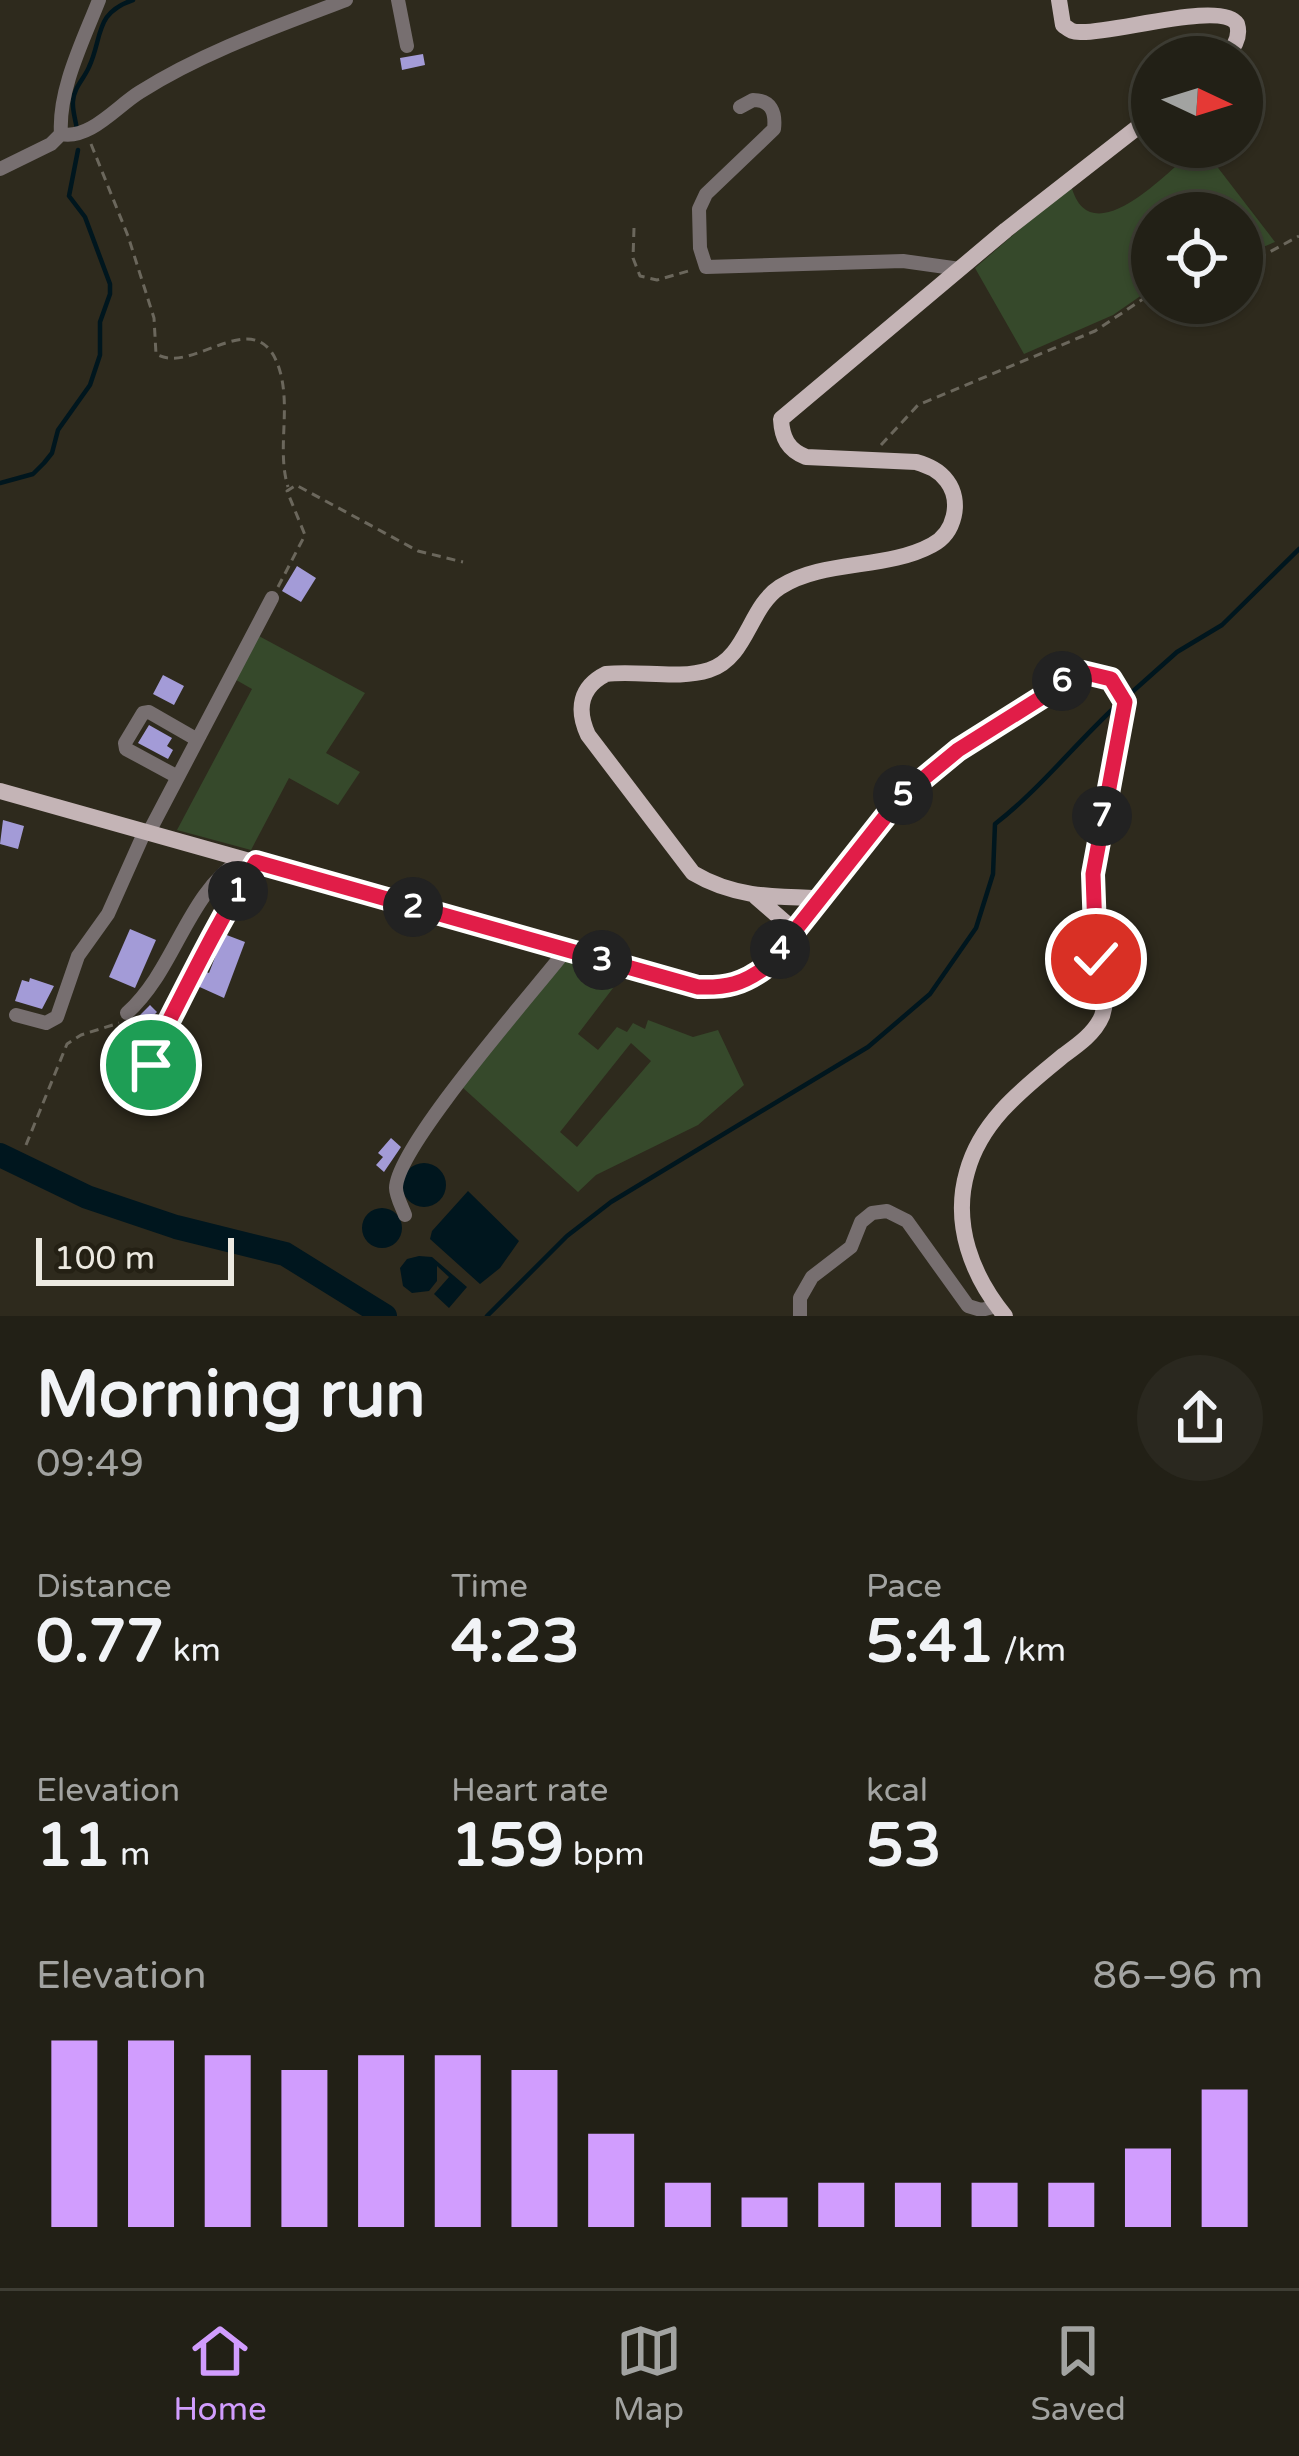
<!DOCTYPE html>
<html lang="en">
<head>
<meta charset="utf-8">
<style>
  body { margin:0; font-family:"Varela Round",sans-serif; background:#2a281f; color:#f1f3f6; height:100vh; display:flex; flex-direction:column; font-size:45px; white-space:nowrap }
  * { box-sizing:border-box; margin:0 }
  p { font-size:39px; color:#a2a3a1 }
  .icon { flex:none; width:66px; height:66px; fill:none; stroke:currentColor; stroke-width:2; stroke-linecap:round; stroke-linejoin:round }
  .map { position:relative; height:1316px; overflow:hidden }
  .drawer { display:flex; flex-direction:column; background:#222016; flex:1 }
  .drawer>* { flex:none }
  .needle { width:78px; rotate:94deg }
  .buttons { position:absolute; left:1131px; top:36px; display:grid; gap:24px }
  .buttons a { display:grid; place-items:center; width:132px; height:132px; border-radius:50%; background:#222016; box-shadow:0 3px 9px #0004,0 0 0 3px #3f3e35; font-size:60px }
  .scale { position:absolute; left:36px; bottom:30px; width:198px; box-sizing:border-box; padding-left:12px; border:6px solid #ece9e1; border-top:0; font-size:33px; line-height:42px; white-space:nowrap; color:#ece9e1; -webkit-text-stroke:9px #242014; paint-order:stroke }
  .pin { position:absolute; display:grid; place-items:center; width:102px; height:102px; color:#fff; margin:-51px; border:6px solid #fff; border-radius:50%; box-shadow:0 3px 12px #0007 }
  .km { position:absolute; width:60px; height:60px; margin:-30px; border-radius:50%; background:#222; color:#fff; font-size:33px; line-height:60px; text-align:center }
  .round { display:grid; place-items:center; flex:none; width:126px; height:126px; border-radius:63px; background:#2a281f }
  .summary { display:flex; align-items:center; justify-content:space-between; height:204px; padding:0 36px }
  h1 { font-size:66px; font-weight:800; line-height:90px }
  .stats { display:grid; grid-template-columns:repeat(3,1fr); gap:18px; height:204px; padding:12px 36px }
  .stats div { display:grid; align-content:center }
  .stats b { font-size:60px; font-weight:800 }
  .stats small { font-size:33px; font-weight:400 }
  .stats p { font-size:33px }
  .chart { height:336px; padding:24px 36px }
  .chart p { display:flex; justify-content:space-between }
  .chart svg { width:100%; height:216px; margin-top:12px; stroke:#d19dfe; stroke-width:6 }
  .tab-bar { display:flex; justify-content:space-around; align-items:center; height:168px; border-top:3px solid #3f3e35; background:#222016; font-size:33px; color:#a2a3a1 }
  .tab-bar a { display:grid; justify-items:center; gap:6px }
  .tab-bar .active { color:#d19dfe }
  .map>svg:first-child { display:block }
  .green { fill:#36492b; fill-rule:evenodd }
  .water { fill:#00161e }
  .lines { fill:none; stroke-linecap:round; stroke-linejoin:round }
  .stream { stroke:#00161e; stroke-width:4.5 }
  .river { stroke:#00161e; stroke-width:24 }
  .building { fill:#a39bd7 }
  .path { stroke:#6b675c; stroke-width:3; stroke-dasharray:9 6; stroke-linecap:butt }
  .minor { stroke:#776f70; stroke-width:14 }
  .major { stroke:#c4b4b6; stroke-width:16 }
  .route-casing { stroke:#fff; stroke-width:24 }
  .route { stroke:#e11d48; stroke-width:15 }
</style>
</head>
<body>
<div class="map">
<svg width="1299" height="1316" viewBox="0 0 1299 1316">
  <rect width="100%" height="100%" fill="#2e2a1d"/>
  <path class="green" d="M1162 147H1202L1275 242 1242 256V213H1152V288L1113 315 1024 354 975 268 1071 185C1087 248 1149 190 1175 167Z
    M257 635 365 693 326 753 360 772 338 805 289 778 251 850 177 830 252 689 231 677Z
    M567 954 626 971 578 1034 598 1050 617 1027 627 1032 633 1023 645 1029 648 1020 693 1037 718 1030 744 1085 698 1125 596 1175 578 1192 462 1087ZM631 1043 651 1061 577 1147 560 1132Z"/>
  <path class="water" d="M402 1185a22 22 0 1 1 44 0a22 22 0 1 1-44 0Z
    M468 1191 519 1241 500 1268 480 1284 430 1239 432 1231Z
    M362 1228a20 20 0 1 1 40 0a20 20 0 1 1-40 0Z
    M419 1256 432 1257 467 1287 449 1308 434 1294 449 1277 437 1266V1281L429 1291 412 1293 403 1286 400 1268 407 1259Z"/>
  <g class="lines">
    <path class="stream" d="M77 130C76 121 72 110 73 101 74 87 84 79 89 67 103 37 94 13 133 0
      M0 483 33 474 44 463 52 453 58 430 90 385 100 355V322L110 294V284L85 217 69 196 78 150
      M1131 693 1177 652 1222 625 1299 549
      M487 1316 567 1236 611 1202 868 1047 930 994 976 928 993 874 995 824C1040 789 1074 745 1116 706"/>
    <path class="river" d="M0 1155 87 1197 176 1227 285 1254 385 1316"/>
  </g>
  <path class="building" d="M423 54 425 65 402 70 400 58Z
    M297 566 316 578 301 602 282 591Z
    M163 675 184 686 174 705 153 694Z
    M149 725 172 738 167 746 173 750 168 759 138 743Z
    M3 820 24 826 18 849 0 844Z
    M130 929 156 940 135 988 109 977Z
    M224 934 245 942 224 998 193 984 199 969 209 973Z
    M30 978 54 986 42 1009 15 1001 22 980 29 982Z
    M150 1005 157 1012 136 1034 126 1024 134 1021Z
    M170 1039 193 1054 179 1075 169 1068 173 1063 160 1054Z
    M391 1138 401 1147 384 1172 376 1165 383 1157 378 1153Z"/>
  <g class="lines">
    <path class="path" d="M91 144 128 236 154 318 156 354C194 377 261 295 281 375 290 413 277 451 288 487
      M634 228 633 258 640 276 657 280 692 270
      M1242 259 1264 255 1299 236
      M881 445 918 405 1095 331 1152 293
      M278 587 305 535 287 491 296 485 418 551 463 562
      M165 1068 155 1067 149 1060 208 940
      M26 1145 67 1044 81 1035 119 1023"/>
    <path class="minor" d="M99 0C83 41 58 90 61 134 90 140 117 106 140 92 203 52 278 26 346 0
      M398 0 407 46
      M740 107 753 100C771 100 776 112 774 129L706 194 699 209 700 248 706 267 903 261 960 269
      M0 169 51 144 61 134
      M176 776 126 749 125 743 143 713 149 712 196 739
      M149 832 272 598
      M216 926 256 862
      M127 1013C176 969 186 894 242 859
      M16 1015 46 1023 57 1017 78 956 108 914 145 831
      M405 1215C402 1207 396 1196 396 1188 396 1147 535 990 566 950
      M800 1316V1298L812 1277 851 1247 861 1222 872 1213 887 1211 907 1221 968 1306 981 1310 997 1306"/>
    <path class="major" d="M1059 0 1063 25C1070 30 1071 32 1080 32 1113 34 1222 0 1237 24 1241 37 1234 48 1225 57
      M0 791 698 987C727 988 743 985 766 967L900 798 958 750 1068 678C1090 666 1119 674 1125 701 1128 715 1121 733 1118 746 1109 787 1097 829 1093 872 1091 898 1094 928 1096 954 1098 975 1110 995 1102 1016 1095 1033 1078 1045 1064 1055 1024 1088 981 1120 967 1172 952 1224 972 1276 1005 1316
      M756 897 794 930
      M818 898C773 897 733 897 693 873L588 735C576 709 580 687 606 674 639 670 678 680 709 670 747 658 749 607 780 587 824 559 886 570 932 545 955 533 962 501 947 481 939 470 929 466 916 462L806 457C788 450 782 438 781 419L1006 230 1152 116"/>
  </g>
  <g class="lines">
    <g class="route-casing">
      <path id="route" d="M151 1065 149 1060C184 993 215 926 256 862L698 987C727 988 743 984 766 967L900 798 958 750 1082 672 1111 679 1125 702 1093 874 1096 959"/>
    </g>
    <use href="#route" class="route"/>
  </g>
</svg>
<div class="buttons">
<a><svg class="needle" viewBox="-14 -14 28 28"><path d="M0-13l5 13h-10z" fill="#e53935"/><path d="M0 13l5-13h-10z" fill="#a2a3a1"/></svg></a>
<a><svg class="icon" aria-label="locate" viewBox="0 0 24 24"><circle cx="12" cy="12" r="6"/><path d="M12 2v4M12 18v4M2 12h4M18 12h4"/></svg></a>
</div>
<div class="scale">100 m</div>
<div class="pin" style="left:151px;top:1065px;background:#1e9e55"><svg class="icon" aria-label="arrive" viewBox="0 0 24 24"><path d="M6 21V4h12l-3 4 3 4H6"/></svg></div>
<div class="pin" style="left:1096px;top:959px;background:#d93025"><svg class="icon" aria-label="check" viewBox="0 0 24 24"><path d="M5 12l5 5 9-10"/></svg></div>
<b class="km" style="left:238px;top:891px">1</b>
<b class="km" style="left:413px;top:907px">2</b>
<b class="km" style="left:602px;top:960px">3</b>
<b class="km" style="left:780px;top:949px">4</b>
<b class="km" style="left:903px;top:795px">5</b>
<b class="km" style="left:1062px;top:681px">6</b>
<b class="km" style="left:1102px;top:816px">7</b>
</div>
<section class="drawer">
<div class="summary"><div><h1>Morning run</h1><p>09:49</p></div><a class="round"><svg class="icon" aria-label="share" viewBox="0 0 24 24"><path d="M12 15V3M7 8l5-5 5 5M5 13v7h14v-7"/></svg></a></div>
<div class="stats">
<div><p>Distance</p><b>0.77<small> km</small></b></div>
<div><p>Time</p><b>4:23</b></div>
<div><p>Pace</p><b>5:41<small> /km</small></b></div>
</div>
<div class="stats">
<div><p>Elevation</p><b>11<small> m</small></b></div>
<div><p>Heart rate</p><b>159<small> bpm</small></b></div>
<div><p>kcal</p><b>53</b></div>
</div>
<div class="chart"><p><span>Elevation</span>86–96 m</p>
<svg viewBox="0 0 160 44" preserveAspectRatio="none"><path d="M5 44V6M15 44V6M25 44V9M35 44V12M45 44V9M55 44V9M65 44V12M75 44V25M85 44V35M95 44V38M105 44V35M115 44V35M125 44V35M135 44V35M145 44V28M155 44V16"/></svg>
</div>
</section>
<nav class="tab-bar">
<a class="active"><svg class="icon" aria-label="home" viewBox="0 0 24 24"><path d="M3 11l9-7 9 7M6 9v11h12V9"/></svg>Home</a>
<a><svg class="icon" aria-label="map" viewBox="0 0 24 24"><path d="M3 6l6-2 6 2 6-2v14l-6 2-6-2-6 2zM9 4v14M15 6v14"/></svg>Map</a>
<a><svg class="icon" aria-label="saved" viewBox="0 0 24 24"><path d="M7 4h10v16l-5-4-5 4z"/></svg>Saved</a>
</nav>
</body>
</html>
